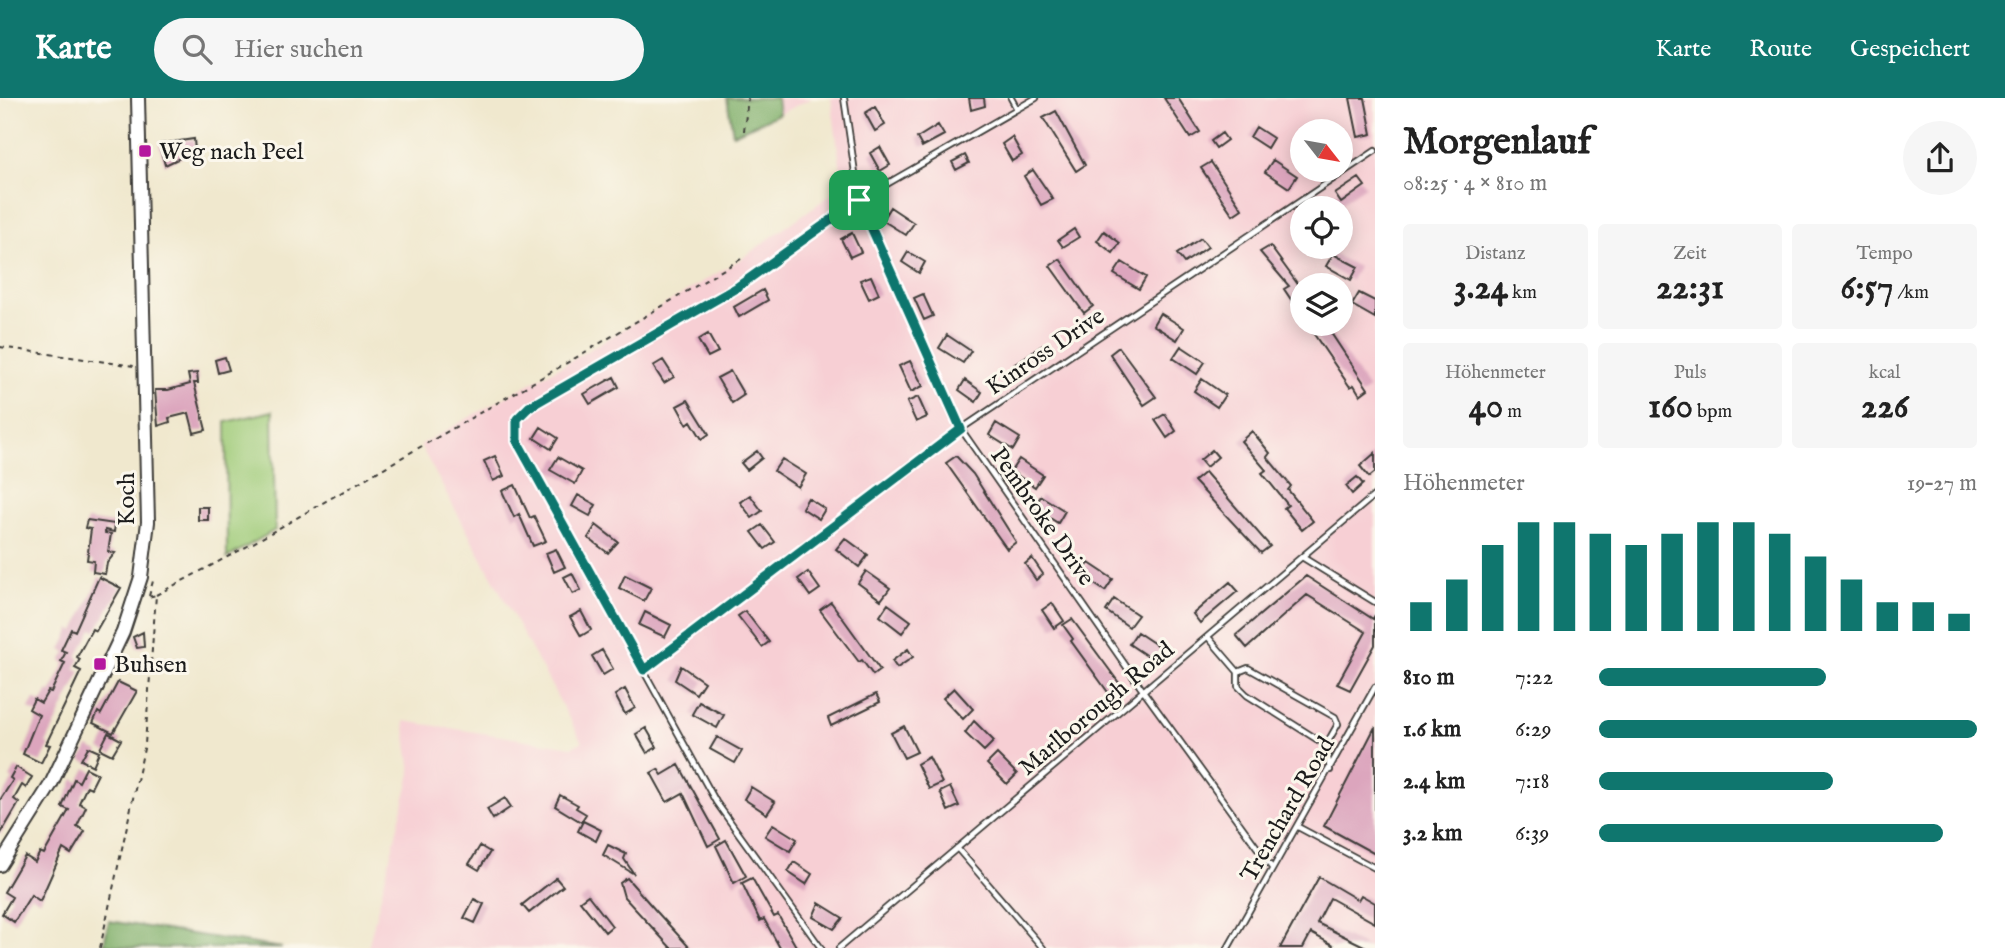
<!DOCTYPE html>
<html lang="de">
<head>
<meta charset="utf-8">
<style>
  body { margin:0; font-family:"IM FELL English",serif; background:#f6f6f6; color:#222; height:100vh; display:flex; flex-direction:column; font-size:26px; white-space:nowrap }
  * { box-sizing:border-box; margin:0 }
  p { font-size:23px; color:#767676 }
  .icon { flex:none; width:38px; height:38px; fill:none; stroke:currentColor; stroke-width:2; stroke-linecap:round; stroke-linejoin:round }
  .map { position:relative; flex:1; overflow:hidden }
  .details { display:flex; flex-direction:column; background:#fff; width:630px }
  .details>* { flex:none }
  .needle { width:46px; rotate:121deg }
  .tools { position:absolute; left:1290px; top:21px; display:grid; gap:14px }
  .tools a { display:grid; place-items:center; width:63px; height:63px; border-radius:50%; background:#fff; box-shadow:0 4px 18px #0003; font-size:35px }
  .pin { position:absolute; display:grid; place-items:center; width:60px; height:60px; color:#fff; margin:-30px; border-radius:14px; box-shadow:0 4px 10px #0006 }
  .round { display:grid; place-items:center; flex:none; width:74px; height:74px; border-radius:37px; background:#f6f6f6 }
  .overview { display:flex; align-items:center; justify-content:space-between; height:119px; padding:0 28px }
  h1 { font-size:38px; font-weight:800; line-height:52px }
  .stats { display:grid; grid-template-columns:repeat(3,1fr); gap:10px; height:119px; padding:7px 28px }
  .stats div { display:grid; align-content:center; border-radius:7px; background:#f6f6f6; text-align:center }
  .stats b { font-size:35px; font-weight:800 }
  .stats small { font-size:19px; font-weight:400 }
  .stats p { font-size:19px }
  .chart { height:196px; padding:14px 28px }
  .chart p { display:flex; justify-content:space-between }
  .chart svg { width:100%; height:126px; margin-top:7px; stroke:#0f766e; stroke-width:6 }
  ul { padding:0 28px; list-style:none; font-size:23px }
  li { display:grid; grid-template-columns:112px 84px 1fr; align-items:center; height:52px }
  li i { height:18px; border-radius:9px; background:#0f766e }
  header { display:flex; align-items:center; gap:42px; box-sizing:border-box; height:98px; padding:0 35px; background:#0f766e; color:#fff }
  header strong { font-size:33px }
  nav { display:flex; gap:38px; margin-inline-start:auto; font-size:24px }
  .search { width:490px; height:63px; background:#f6f6f6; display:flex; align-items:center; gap:18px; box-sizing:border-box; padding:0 24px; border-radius:38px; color:#767676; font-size:26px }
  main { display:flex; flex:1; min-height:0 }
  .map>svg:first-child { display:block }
  .built { fill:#f7cfd4; fill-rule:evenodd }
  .green { fill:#9eca77; stroke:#5d734a; stroke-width:2 }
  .forest { fill:#7eae68; stroke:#4d6542; stroke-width:2 }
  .building { fill:#dca5bd }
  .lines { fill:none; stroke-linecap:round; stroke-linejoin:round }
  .service-casing { stroke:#3c3b37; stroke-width:8 }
  .tertiary-casing { stroke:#3c3b37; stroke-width:16 }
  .path { stroke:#3c3b37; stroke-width:2; stroke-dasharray:5 5; stroke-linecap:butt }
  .service { stroke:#fff; stroke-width:4.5 }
  .tertiary { stroke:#fff; stroke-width:12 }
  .route-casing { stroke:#fff; stroke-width:14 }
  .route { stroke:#0f766e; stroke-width:9 }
  .poi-dot { fill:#b5179e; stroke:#fbf7ec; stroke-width:2.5 }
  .labels { text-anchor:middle; stroke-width:6; stroke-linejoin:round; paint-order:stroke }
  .poi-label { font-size:24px; fill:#1c1c1c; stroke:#fbf7ec; text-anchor:start }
  .street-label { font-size:24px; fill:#1c1c1c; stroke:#fbf7ec }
</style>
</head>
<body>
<header>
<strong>Karte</strong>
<div class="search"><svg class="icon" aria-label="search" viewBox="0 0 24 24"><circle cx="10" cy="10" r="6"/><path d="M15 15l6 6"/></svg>Hier suchen</div>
<nav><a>Karte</a><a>Route</a><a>Gespeichert</a></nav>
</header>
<main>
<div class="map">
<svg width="1375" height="850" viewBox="0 0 1375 850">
  <rect width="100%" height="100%" fill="#fbf7ec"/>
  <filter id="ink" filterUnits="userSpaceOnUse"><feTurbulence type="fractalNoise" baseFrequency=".0143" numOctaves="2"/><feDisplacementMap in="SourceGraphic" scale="14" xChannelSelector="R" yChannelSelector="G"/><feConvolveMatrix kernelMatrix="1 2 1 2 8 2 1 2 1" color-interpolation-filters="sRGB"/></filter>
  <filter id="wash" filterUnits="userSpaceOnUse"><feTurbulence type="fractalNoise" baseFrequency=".00686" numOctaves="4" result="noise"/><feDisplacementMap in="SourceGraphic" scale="28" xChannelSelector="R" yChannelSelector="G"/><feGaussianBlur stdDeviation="1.57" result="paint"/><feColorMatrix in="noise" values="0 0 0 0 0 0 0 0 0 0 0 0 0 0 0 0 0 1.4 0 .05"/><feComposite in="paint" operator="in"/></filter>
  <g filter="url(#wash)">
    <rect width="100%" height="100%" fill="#f0e8ce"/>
    <path class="built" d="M777 0H812L779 16Z
      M831 0H1375V850H368L411 675 404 623 572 649 582 644 420 347 572 262 741 161 843 88ZM1302 33H1340V72H1302ZM1302 110H1340V149H1302ZM1302 187H1340V226H1302Z"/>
    <path class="green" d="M273 313 275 432 227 460 226 324Z"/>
    <path class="forest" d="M727 0H777L779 16 733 36Z
      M109 823 282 850H131L104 846Z"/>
    <g id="blocks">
      <path class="building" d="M969 0H984L985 8 971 12Z
        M1164 0H1178L1200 34 1190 40Z
        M1350 0H1365L1372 36 1358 39Z
        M875 9 885 27 875 33 865 15Z
        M1056 13 1085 67 1076 73 1043 20Z
        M938 27 944 37 922 49 917 40Z
        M1256 29 1273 40 1267 50 1250 39Z
        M1222 35 1227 42 1216 50 1211 43Z
        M1012 39 1022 57 1012 63 1002 46Z
        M194 41 195 53 165 67 159 46Z
        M880 49 890 67 880 73 870 55Z
        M965 57 969 65 956 72 952 64Z
        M1273 62 1297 78 1289 90 1265 74Z
        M1211 64 1242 111 1233 117 1201 70Z
        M1033 72 1053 101 1041 107 1024 78Z
        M1359 80 1365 88 1341 105 1335 96Z
        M890 109 914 125 906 137 882 122Z
        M1074 131 1079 139 1063 149 1058 142Z
        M1104 133 1120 145 1113 155 1097 143Z
        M852 135 861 154 850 159 841 141Z
        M1201 140 1208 149 1184 165 1177 156Z
        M1270 148 1302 192V218L1284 191 1289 188 1260 154Z
        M908 154 925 164 919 175 902 164Z
        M1333 156 1358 169 1351 182 1326 168Z
        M1060 161 1093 208 1084 215 1050 168Z
        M1122 164 1146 179 1139 191 1114 176Z
        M871 178 879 196 869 201 860 182Z
        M763 192 768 202 739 219 734 209Z
        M1359 195 1375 203V220L1352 207Z
        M923 196 933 218 924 222 914 200Z
        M1160 215 1184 230 1177 242 1153 227Z
        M1307 226H1325L1368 291 1360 297 1354 287 1350 289Z
        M708 236 718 254 708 259 698 242Z
        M947 237 971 253 963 265 939 250Z
        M1043 247 1049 256 1022 275 1015 266Z
        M1181 248 1205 264 1197 276 1173 260Z
        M1119 249 1156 299 1144 307 1110 256Z
        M225 259 229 272 218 275 215 262Z
        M663 262 674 279 664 285 653 268Z
        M910 263 923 288 911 294 899 268Z
        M730 273 744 297 732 305 717 280Z
        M197 275 198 285H194L206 332 194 335 189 315 169 320 170 324 158 328 155 292H168L190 286 188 276Z
        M614 279 619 289 590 306 584 296Z
        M1202 281 1225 297 1217 309 1194 293Z
        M965 282 982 294 976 304 959 292Z
        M918 299 927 319 916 324 907 304Z
        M688 302 709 336 702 341 691 323 687 326 677 308Z
        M1165 316 1176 333 1167 340 1155 322Z
        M996 325 1020 340 1013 352 989 337Z
        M541 329 558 340 551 351 534 340Z
        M1252 333 1270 355 1267 359 1291 388 1288 392 1313 423 1302 432 1284 410 1288 407 1262 375 1266 372 1241 343Z
        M1212 352 1218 359 1206 369 1200 362Z
        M757 353 762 360 747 372 741 365Z
        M1375 355V374L1369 379 1360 368Z
        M495 358 504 378 493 383 484 363Z
        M956 358 973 376 1016 444 1007 451 946 365Z
        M558 359 582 373 575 386 550 372Z
        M782 361 806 376 798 389 774 373Z
        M1019 361 1043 377 1035 389 1011 373Z
        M1205 374 1270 448 1261 455 1194 383Z
        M1357 379 1363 386 1352 396 1346 388Z
        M515 387 530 420 534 418 546 443 533 448 519 416 514 419 502 393Z
        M578 397 596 407 590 418 572 408Z
        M750 397 762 413 752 420 740 404Z
        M1041 398 1065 413 1058 425 1034 410Z
        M808 400 825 411 819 421 802 410Z
        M198 409H208V422H198Z
        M87 422 115 426 114 434 105 432V435L111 436 108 454 115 455 107 465 105 476 93 474 94 463 87 462 91 431 85 430Z
        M596 427 618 444 608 455 588 440Z
        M762 427 775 444 765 451 752 434Z
        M845 440 868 457 859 469 836 451Z
        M556 451 565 469 554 474 546 455Z
        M1032 460 1043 476 1036 482 1025 466Z
        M1089 465 1113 481 1105 493 1081 477Z
        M866 473 890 490 881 502 858 485Z
        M808 474 820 491 810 498 798 481Z
        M572 475 581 492 573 496 564 479Z
        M625 477 651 490 644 503 619 490Z
        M1306 478 1373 521 1375 517V547L1350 592 1337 586 1366 534 1307 497 1247 550 1236 537Z
        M99 479 121 490 96 533 92 531 77 559 80 561 75 570 81 573 46 646 50 647 41 665 23 656 39 617 29 611 34 601 41 605 48 593 51 594 65 565 61 563 66 554 61 552 71 531 75 533Z
        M1230 484 1238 493 1200 525 1193 516Z
        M1114 501 1138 517 1129 529 1106 513Z
        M831 504 880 572 873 577 862 562 859 564 820 512Z
        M1052 505 1064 523 1054 530 1042 512Z
        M888 506 911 523 902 535 880 518Z
        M581 513 591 532 581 538 570 519Z
        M745 513 769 544 762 549 738 518Z
        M645 514 671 527 665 539 639 527Z
        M1072 521 1122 589 1110 597 1071 543 1073 541 1063 527Z
        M143 534 144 549 137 550 133 539Z
        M1137 534 1161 550 1153 562 1129 546Z
        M908 551 913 559 897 570 892 563Z
        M602 552 613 571 603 577 592 558Z
        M681 568 704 584 696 596 675 582Z
        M118 584 137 593 113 635 93 625 98 614 101 616Z
        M954 590 973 611 963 621 943 600Z
        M625 591 635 610 625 616 615 597Z
        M876 596 880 604 831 628 828 620Z
        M699 604 724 617 717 630 692 616Z
        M974 623 994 643 984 653 965 635Z
        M904 628 917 654 904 660 891 635Z
        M1375 629V756L1324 728Z
        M646 630 657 649 647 655 636 636Z
        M108 635 121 642 112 657 100 651Z
        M717 639 742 653 735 665 710 651Z
        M88 649 99 654 93 668 81 662Z
        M997 656 1017 676 1007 686 987 666Z
        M929 659 942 685 929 691 917 666Z
        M679 667 720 741 708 748 683 695 667 704 651 675 658 671 662 677Z
        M16 669 32 679 26 690 22 687 14 701 19 705 0 737V702L13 682 10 680Z
        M86 670 98 676 91 690 87 688 79 705 86 709 77 728 85 733 71 756 63 751 40 803 31 797 14 824 2 816 12 799 4 794 25 758 35 764 40 754 44 756 69 712 62 709 74 681 79 684Z
        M751 689 775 704 767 716 744 701Z
        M950 689 959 708 948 713 940 694Z
        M560 697 578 707 576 710 586 716 581 724 555 708Z
        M505 700 511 709 493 721 487 711Z
        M583 723 601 732 596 743 578 733Z
        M773 726 797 741 790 753 765 738Z
        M726 742 746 778 734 785 716 748Z
        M608 747 626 756 624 761 634 776 603 757Z
        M480 748 490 754 479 772 469 766Z
        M794 764 812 776 806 786 788 774Z
        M1319 779 1358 802 1361 797 1375 805V825L1330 800 1317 825 1368 850H1331L1333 847 1311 835 1303 850H1280Z
        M556 780 563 788 529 815 522 807Z
        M627 780 657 814 690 850H671L624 799 620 785Z
        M752 780 774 819 778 817 797 850H780L764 821 760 823 742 785Z
        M588 797 612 828 605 834 580 803Z
        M474 801 484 806 475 825 464 820Z
        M819 805 843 820 834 831 813 819Z"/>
    </g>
  </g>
  <g filter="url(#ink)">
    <use href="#blocks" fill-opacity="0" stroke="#3c3b37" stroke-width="2"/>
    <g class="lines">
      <g class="service-casing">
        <path id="service" d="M844 0 859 102 961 331 1144 594 1272 770
          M1011 0 1017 11
          M1302 459 1375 504
          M1208 539 1238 574V588L1247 597 1326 647 1338 626 1335 619 1248 570 1238 574
          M644 572 961 331 1375 53
          M1326 647 1330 672
          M1298 729 1375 770
          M957 750 1043 850
          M821 850 716 704 517 343V321L529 309 736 190 859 102 1036 0
          M839 850 1375 397
          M1228 850 1375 589"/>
      </g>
      <g class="tertiary-casing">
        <path id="tertiary" d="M0 767 51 686 123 534 141 479 148 424 138 0"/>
      </g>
      <path class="path" d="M744 33 748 0
        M0 249 134 268
        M156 497 246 449 572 262 741 161
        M149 498 153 483
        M100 850 145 646 156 497 148 499"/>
      <use href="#service" class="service"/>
      <use href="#tertiary" class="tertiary"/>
    </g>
  </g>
  <g class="lines" filter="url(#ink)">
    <g class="route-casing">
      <path id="route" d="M859 102 961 331 644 572 517 343V321L529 309 736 190Z"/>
    </g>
    <use href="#route" class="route"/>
  </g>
  <g class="poi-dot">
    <rect x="138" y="46" width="14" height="14" rx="3.5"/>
    <rect x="93" y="559" width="14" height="14" rx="3.5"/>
  </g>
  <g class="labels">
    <g class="poi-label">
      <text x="159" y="61">Weg nach Peel</text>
      <text x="114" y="574">Buhsen</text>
    </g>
    <g class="street-label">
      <text transform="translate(1045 253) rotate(-34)" y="8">Kinross Drive</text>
      <text transform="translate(126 401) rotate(-90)" y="8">Koch</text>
      <text transform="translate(1043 418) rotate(55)" y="8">Pembroke Drive</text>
      <text transform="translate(1096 610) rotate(-40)" y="8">Marlborough Road</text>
      <text transform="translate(1287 711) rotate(-60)" y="8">Trenchard Road</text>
    </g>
  </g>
</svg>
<div class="tools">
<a><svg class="needle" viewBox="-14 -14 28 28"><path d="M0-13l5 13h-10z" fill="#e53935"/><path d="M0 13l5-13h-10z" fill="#767676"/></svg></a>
<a><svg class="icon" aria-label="locate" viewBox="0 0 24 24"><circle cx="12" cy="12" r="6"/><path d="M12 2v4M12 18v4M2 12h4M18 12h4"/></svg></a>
<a><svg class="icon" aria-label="layers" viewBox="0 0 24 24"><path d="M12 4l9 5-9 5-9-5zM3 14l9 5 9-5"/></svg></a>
</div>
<div class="pin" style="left:859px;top:102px;background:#1e9e55"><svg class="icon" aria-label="arrive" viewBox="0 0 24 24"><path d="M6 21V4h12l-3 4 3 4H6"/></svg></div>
</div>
<section class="details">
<div class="overview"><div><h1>Morgenlauf</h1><p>08:25 · 4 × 810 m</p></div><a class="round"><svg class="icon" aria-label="share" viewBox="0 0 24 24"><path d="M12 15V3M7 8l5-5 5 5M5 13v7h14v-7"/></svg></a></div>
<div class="stats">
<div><p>Distanz</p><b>3.24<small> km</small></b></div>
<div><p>Zeit</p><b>22:31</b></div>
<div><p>Tempo</p><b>6:57<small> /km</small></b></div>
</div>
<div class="stats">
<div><p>Höhenmeter</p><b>40<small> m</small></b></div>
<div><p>Puls</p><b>160<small> bpm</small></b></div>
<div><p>kcal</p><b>226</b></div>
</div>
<div class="chart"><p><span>Höhenmeter</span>19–27 m</p>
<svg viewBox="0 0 160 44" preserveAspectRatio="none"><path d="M5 44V34M15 44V26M25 44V14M35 44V6M45 44V6M55 44V10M65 44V14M75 44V10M85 44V6M95 44V6M105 44V10M115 44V18M125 44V26M135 44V34M145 44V34M155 44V38"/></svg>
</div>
<ul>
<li><b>810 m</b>7:22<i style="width:60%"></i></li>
<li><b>1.6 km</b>6:29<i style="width:100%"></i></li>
<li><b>2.4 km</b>7:18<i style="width:62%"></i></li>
<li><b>3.2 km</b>6:39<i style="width:91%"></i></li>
</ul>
</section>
</main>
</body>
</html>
